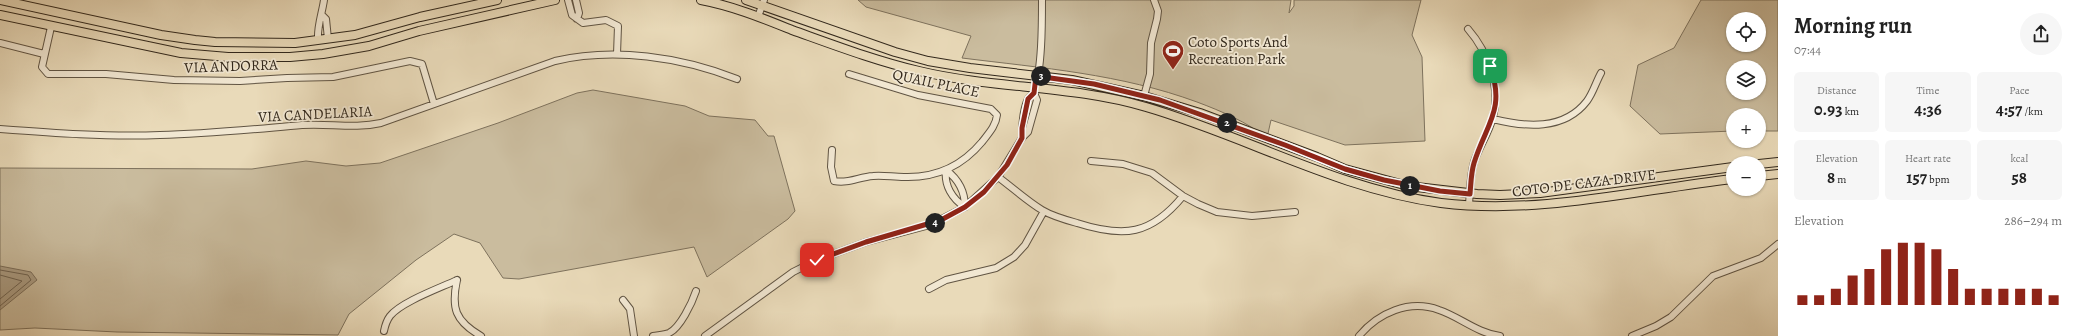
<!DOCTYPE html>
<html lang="en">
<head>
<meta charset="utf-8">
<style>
  body { margin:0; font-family:Alegreya,serif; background:#f6f6f6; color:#222; height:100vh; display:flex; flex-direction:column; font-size:15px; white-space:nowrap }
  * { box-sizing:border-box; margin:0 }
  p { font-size:13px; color:#767676 }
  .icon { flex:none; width:22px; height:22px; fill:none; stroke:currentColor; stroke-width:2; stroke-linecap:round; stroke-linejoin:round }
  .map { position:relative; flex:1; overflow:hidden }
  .drawer { display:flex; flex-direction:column; background:#fff; width:300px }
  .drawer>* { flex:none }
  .fabs { position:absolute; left:1726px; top:12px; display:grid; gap:8px }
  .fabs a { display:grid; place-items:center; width:40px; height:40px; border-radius:50%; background:#fff; box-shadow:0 1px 3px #0004; font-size:20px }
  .pin { position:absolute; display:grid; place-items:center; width:34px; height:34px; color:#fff; margin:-17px; border-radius:8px; box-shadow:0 2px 6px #0006 }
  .km { position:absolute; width:20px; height:20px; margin:-10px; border-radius:50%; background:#222; color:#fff; font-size:11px; line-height:20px; text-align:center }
  .round { display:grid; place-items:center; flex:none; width:42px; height:42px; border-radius:21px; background:#f6f6f6 }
  .summary { display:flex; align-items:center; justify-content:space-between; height:68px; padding:0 16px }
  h1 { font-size:22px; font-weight:600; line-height:30px }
  .figures { display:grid; grid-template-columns:repeat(3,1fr); gap:6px; height:68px; padding:4px 16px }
  .figures div { display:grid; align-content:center; border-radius:6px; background:#f6f6f6; text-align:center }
  .figures b { font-size:17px; font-weight:600 }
  .figures small { font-size:11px; font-weight:400 }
  .figures p { font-size:11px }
  .chart { height:112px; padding:8px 16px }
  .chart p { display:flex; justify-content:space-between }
  .chart svg { width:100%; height:72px; margin-top:4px; stroke:#8f2418; stroke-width:6 }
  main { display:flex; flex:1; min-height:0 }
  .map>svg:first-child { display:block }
  .green { fill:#cabc9e; stroke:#7e725d; fill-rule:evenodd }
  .water { fill:#ab9d84; stroke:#7b6e5a }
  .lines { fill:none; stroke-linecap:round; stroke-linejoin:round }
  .shore { stroke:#6e6250; stroke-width:1 }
  .minor-casing { stroke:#605443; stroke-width:8 }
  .major-casing { stroke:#32281c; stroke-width:10 }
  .minor { stroke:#f1e7d2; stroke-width:6 }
  .major { stroke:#e9dab9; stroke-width:8 }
  .route-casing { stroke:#fff; stroke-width:8 }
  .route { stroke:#8f2418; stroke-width:5 }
  .labels { text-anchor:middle; stroke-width:3.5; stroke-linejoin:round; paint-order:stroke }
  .poi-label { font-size:15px; fill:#32281c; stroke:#f1e7d2; text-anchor:start }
  .street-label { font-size:15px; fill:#32281c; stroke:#f1e7d2 }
</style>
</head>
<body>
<main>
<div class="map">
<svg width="1778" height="336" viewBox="0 0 1778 336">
  <rect width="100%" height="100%" fill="#e9dab9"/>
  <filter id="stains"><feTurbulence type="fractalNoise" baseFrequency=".005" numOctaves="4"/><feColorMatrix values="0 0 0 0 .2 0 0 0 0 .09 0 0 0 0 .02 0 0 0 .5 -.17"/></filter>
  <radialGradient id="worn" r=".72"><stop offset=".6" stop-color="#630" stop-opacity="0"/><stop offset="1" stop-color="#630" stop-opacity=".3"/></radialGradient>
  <path class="green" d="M858 0H1291L1289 13 1294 6V0H1421L1412 35 1422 57 1425 141 1345 145 1271 120 1267 138C1247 122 1221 111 1197 102 1121 74 1042 68 962 58L971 36 866 7Z
    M1701 0H1778V131H1759V115H1733V131L1660 134 1630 106 1638 65 1674 48ZM1733 19H1759V45H1733ZM1733 67H1759V93H1733Z
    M593 90 685 106 709 116 755 120 768 136H774L795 211 788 219 707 277 694 247 519 279 503 278 480 243 454 234 416 260 349 314 338 335 117 332 35 328 0 330V168L252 169 306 161 346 166 380 163 498 123 577 93Z"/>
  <path class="water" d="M0 266 31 272 37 280 0 310Z"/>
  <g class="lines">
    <path class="shore" d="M0 270 28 275 31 280 0 306
      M0 275 22 281 0 299"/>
    <g class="minor-casing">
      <path id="minor" d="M568 0 572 15 583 23 606 20 618 26 617 54
        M576 0 579 13 577 19
        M322 15 326 19 328 39
        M758 17 764 0
        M51 27 42 67 48 74H106L174 80 240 81 287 78 333 77 410 61 422 64 434 104
        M1468 29C1488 52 1501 87 1493 117 1489 133 1479 147 1474 162 1470 176 1470 191 1469 205
        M318 40C317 26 322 14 324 0
        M0 43 44 54
        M1144 96 1150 74 1151 43 1157 19 1158 11 1154 0
        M1493 119C1525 127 1564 131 1587 101 1593 93 1596 82 1601 73
        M0 129C53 133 107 137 160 135 208 134 255 129 302 125 329 123 354 129 381 123L555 61C614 47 681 57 737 79
        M1022 138C1022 127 1023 109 1028 99 1030 96 1033 95 1034 92 1042 69 1042 25 1042 0
        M832 150 831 167 834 181C848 184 859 177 873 176 883 175 893 177 904 177 935 178 962 166 982 142 988 134 996 126 997 115L991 109 918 95 849 74
        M1091 161 1123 164 1152 173 1183 196 1198 204 1217 212 1252 216 1295 212
        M946 170C958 179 965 191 965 207 952 199 944 185 946 170Z
        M998 177C1013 188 1027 201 1042 210 1052 216 1066 220 1077 223 1124 238 1151 235 1183 196
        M457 280C451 308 455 321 481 336
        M929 289 946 280 996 268 1014 257 1025 245 1044 211
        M623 300 630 309 634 336
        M384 331C385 326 387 320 390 316 401 302 440 288 457 280
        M653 336C658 335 664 335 669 333 680 328 692 303 696 291
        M705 336 793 272 817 260 866 242 930 225 965 207 998 177 1022 138 1028 132 1037 100 1034 93
        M1359 336C1378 313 1409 299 1439 310 1460 317 1477 333 1500 336
        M1632 336 1656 326 1671 317 1713 276 1761 258 1778 244"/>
    </g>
    <g class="major-casing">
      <path id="major" d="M0 0 161 35 195 40 215 42 295 43 355 35 420 17 497 0
        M701 0C733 6 762 18 792 30 834 45 876 61 919 71 994 89 1072 85 1146 107 1246 136 1337 189 1441 203 1539 215 1636 190 1733 179
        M746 0 895 52 928 61 970 68 1072 80 1144 96 1200 113 1317 157 1345 169 1408 186 1477 194 1500 195 1540 193 1733 167
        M0 15 181 53 228 57H290L323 54 369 46 419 31 555 0
        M1759 164 1778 162
        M1759 176 1778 174"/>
    </g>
    <use href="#minor" class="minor"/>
    <use href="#major" class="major"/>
  </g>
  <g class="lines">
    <g class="route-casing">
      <path id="route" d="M817 260 866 242 941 220 965 207 984 192 1007 165 1022 138V128L1028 99 1034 93 1036 76 1094 84 1160 100 1285 145 1345 169 1384 180 1440 191 1470 194C1471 183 1471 173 1474 163 1486 124 1506 110 1490 66"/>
    </g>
    <use href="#route" class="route"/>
  </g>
  <defs>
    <g id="stadium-pin" transform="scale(1.15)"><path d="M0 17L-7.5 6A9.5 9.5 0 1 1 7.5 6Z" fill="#8f2418" stroke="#f1e7d2"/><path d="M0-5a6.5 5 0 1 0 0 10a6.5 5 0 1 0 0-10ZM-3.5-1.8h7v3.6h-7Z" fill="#fff"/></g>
  </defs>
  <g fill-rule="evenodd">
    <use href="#stadium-pin" x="1173" y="51"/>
  </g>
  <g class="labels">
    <g class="poi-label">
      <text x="1188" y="47">Coto Sports And<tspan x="1188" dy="17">Recreation Park</tspan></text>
    </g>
    <g class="street-label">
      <text transform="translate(231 66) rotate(-2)" y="5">VIA ANDORRA</text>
      <text transform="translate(936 83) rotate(12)" y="5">QUAIL PLACE</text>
      <text transform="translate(315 114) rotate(-3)" y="5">VIA CANDELARIA</text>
      <text transform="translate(1584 183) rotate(-7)" y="5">COTO DE CAZA DRIVE</text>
    </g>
  </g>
  <rect width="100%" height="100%" filter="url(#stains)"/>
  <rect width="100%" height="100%" fill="url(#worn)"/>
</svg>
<div class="fabs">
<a><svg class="icon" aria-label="locate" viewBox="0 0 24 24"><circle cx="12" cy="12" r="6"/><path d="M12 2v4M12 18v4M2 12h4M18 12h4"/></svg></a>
<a><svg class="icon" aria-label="layers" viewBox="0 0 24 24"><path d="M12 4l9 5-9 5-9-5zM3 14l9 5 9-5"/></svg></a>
<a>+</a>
<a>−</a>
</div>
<div class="pin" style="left:1490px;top:66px;background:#1e9e55"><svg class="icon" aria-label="arrive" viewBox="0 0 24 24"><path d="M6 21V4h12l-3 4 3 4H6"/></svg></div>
<div class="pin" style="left:817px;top:260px;background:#d93025"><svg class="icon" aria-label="check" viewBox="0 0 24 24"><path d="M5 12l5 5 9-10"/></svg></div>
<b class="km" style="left:1410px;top:186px">1</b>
<b class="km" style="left:1227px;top:123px">2</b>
<b class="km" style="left:1041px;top:76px">3</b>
<b class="km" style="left:935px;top:223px">4</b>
</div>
<section class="drawer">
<div class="summary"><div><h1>Morning run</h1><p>07:44</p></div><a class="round"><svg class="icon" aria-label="share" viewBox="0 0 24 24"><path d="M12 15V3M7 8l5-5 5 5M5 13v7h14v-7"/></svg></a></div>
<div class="figures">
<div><p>Distance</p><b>0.93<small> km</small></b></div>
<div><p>Time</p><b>4:36</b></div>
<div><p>Pace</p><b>4:57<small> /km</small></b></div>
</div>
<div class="figures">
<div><p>Elevation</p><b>8<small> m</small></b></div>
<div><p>Heart rate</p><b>157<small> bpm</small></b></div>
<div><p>kcal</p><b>58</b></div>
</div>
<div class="chart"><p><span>Elevation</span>286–294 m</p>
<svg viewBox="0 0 160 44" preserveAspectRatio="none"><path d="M5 44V38M15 44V38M25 44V34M35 44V26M45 44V22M55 44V10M65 44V6M75 44V6M85 44V10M95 44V22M105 44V34M115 44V34M125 44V34M135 44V34M145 44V34M155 44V38"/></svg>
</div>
</section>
</main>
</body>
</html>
